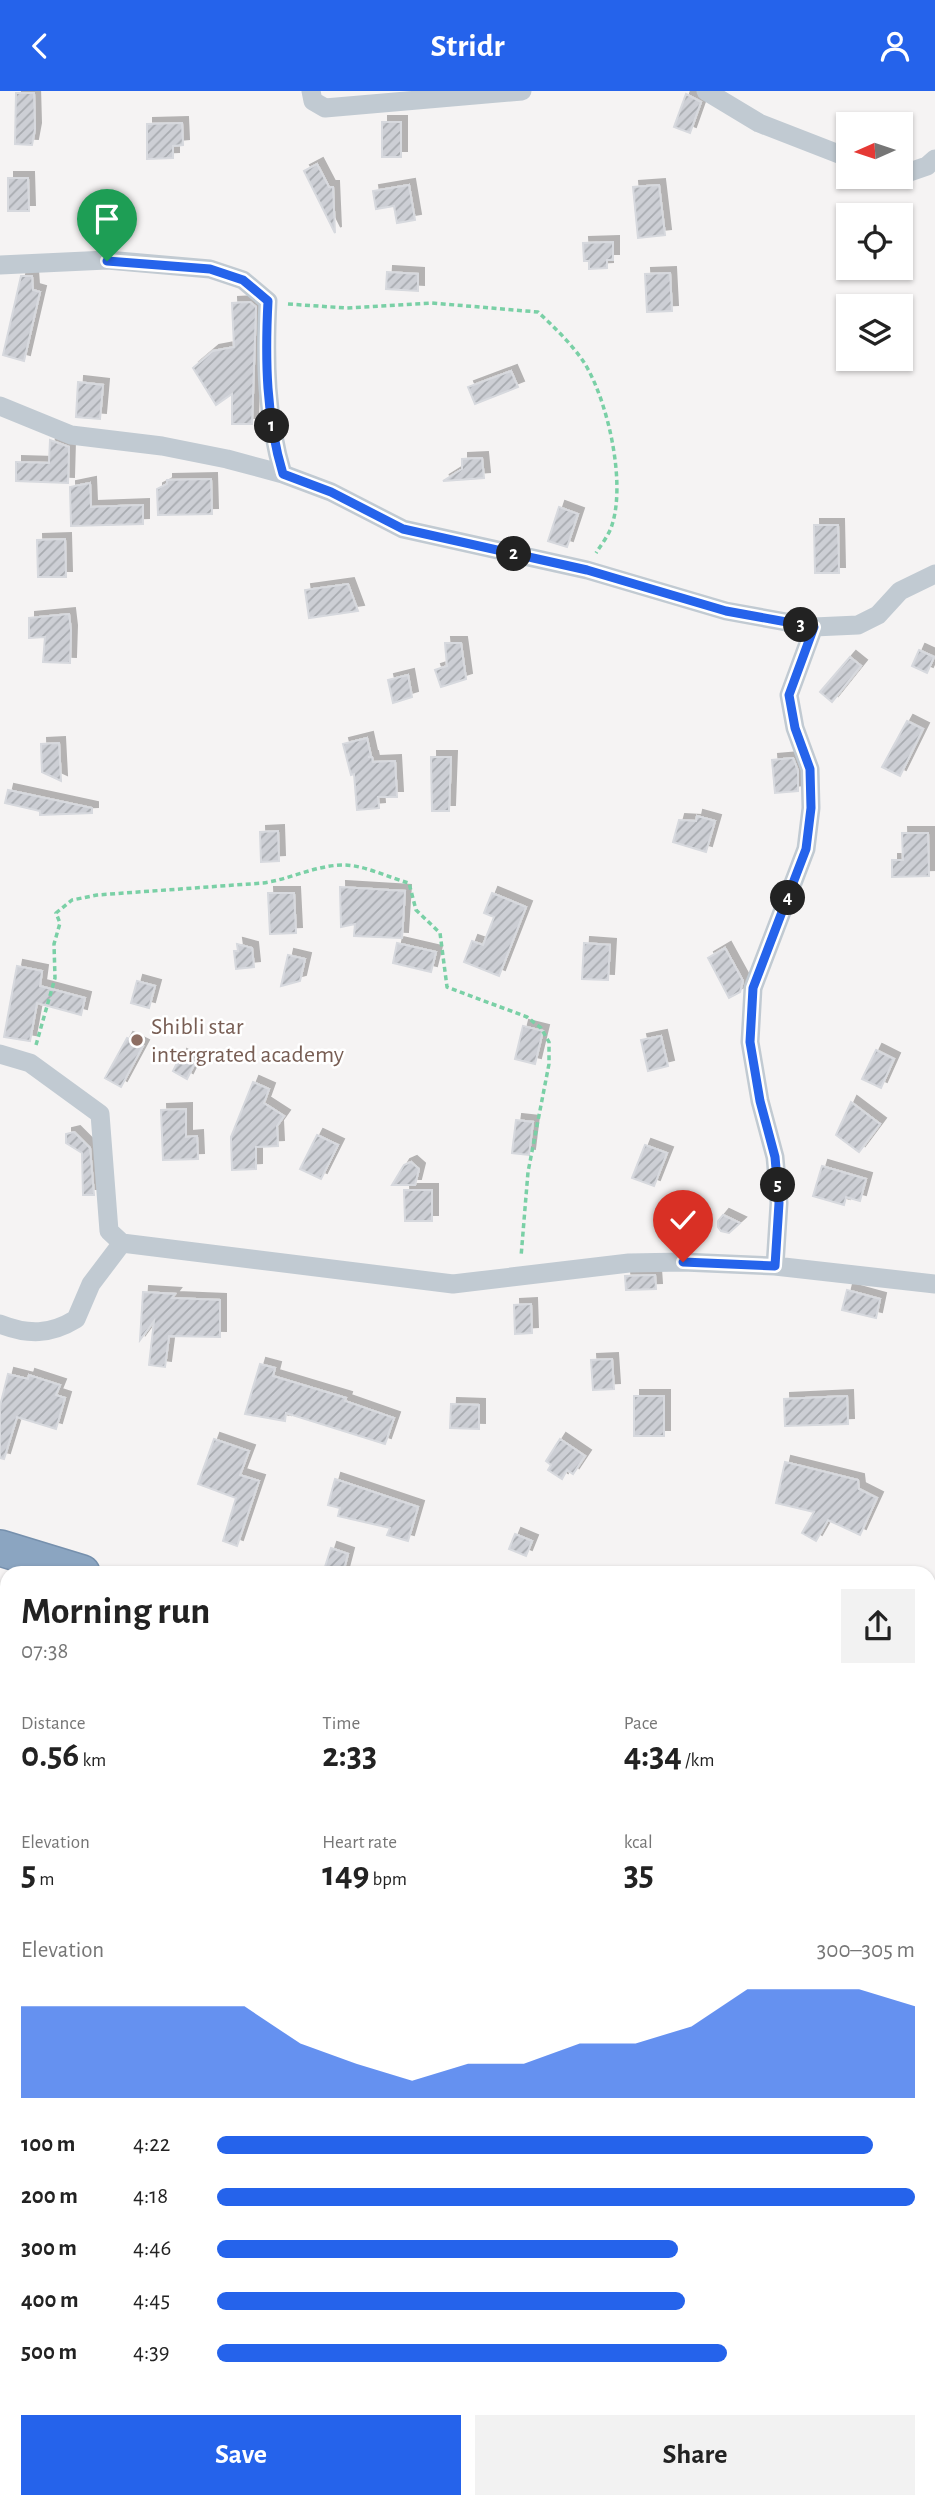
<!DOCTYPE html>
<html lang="en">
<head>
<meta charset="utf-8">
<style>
  body { margin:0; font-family:"Alegreya Sans",sans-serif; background:#f2f2f2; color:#222; height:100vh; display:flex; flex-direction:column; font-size:26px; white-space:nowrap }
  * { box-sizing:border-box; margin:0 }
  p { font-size:23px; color:#767676 }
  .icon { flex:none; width:38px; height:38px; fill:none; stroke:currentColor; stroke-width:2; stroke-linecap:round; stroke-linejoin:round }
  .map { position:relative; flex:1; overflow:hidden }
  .side { position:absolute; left:0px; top:1475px; width:936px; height:943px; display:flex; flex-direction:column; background:#fff; border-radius:21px 21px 0 0; box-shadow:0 2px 5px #0004 }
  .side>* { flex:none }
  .needle { width:46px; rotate:267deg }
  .tools { position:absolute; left:836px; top:21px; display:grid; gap:14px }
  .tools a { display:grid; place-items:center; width:77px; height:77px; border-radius:0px; background:#fff; box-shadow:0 2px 5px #0004; font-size:35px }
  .pin { position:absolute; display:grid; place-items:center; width:60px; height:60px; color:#fff; margin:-72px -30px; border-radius:50% 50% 50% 0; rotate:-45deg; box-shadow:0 0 7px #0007 }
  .pin .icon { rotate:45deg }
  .km { position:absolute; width:35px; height:35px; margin:-18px; border-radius:50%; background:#222; color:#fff; font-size:19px; line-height:35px; text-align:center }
  .round { display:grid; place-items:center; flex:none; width:74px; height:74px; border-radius:0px; background:#f2f2f2 }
  .headline { display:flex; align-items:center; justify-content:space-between; height:119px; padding:0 21px }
  h1 { font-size:38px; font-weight:700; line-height:52px }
  .metrics { display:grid; grid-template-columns:repeat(3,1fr); gap:10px; height:119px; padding:7px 21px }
  .metrics div { display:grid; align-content:center }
  .metrics b { font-size:35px; font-weight:700 }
  .metrics small { font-size:19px; font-weight:400 }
  .metrics p { font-size:19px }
  .chart { height:196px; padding:14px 21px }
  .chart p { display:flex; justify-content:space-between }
  .chart svg { width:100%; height:126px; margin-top:7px; fill:#2563eb; opacity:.7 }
  .primary-button { display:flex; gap:14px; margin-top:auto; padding:14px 21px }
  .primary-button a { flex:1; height:80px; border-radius:0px; background:#2563eb; color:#fff; font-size:28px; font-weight:700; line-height:80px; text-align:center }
  .primary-button a+a { background:#f2f2f2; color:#222 }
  ul { padding:0 21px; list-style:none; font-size:23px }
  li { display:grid; grid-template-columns:112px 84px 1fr; align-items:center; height:52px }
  li i { height:18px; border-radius:9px; background:#2563eb }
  header { display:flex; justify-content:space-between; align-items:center; height:91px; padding:0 21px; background:#2563eb; color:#fff; font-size:32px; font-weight:700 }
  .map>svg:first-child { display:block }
  .building { fill:url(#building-hatch); stroke:#d7d9de; stroke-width:2; filter:url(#shadow) }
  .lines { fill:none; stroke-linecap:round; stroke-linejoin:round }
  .highway-casing { stroke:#7690ad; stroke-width:38 }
  .path { stroke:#7ad0a6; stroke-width:3.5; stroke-dasharray:5 3.5; stroke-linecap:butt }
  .street { stroke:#c1cad2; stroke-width:19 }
  .highway { stroke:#8ba5c1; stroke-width:35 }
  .route-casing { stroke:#fff; stroke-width:14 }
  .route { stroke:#2563eb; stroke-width:9 }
  .education-dot { fill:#8d6e63; stroke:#fff; stroke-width:2.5 }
  .labels { text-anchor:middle; stroke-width:5; stroke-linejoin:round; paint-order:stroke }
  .education-label { font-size:24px; fill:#785e54; stroke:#fff; text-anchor:start }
</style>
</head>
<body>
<header><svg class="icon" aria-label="back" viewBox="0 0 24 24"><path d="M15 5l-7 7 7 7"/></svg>Stridr<svg class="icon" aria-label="person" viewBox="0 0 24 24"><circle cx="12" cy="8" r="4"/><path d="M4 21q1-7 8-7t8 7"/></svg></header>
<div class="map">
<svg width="935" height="2417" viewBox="0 0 935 2417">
  <defs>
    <pattern id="building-hatch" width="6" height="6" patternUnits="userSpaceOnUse" patternTransform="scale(1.75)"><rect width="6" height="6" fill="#cdcfd5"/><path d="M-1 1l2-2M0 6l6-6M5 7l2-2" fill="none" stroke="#a8abb0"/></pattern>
    <filter id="shadow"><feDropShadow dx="6" dy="-6" stdDeviation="0" flood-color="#0004"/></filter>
  </defs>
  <rect width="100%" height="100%" fill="#f5f3f3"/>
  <path class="building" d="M16 2H34L35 38 32 54 15 53Z
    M686 3 701 11 690 42 674 36Z
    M382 31H401V66H382Z
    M182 32 183 54 173 55V67L147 68V33Z
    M317 73 329 96H333L335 142 304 80Z
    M8 87H28L29 120H8Z
    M409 94 415 129 397 132 394 115 376 118 373 100Z
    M659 94 665 144 638 147 633 96Z
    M613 151V169H607V177L589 178V170H584L583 152Z
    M387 181 418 183V200L386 198Z
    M670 182 672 220 647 221 645 183Z
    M21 185H32L33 199 40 201 24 270 3 264Z
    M250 211 256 216 252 333H232V303L216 314 193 277 213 260 234 256 232 212Z
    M511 280 518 296 475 313 468 296Z
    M78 291 103 294 100 328 76 326Z
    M50 349 69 356 68 392 16 390V371L49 372Z
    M482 367 484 387 443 390 462 378V368Z
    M211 388 212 423 158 424 157 398 167 393V389Z
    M90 392 91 416 143 414V433L71 435 70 396Z
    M559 416 578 423 567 456 548 450Z
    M814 434H838L839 482H815Z
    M65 448 66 486H38L37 449Z
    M348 493 358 520 309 527 305 499Z
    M69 523 71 540 70 572 43 571 45 546 29 547V527Z
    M445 552H461L466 588 441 596 435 579 447 575Z
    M919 559 934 566 927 582 912 575Z
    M850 566 861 575 832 611 820 601Z
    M408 584 412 606 393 612 388 589Z
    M907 630 923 638 900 685 882 676Z
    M367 647 371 665 368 666H372L373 671 395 670 397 706H378L379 717 357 719 354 683 351 684 343 653Z
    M59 652 61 690 42 681 41 653Z
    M431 666H451L449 720H432Z
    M793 667 798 680V700L775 702 772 669Z
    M8 699 92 717V722L40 724V720L5 712Z
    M697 725 715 730 706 761 673 751 679 729 696 730Z
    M278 740 279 770 261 771 260 741Z
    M902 742H928L929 785 892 786V769H903Z
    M340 796 405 800 402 847 354 845 355 833 341 836Z
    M268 802H294L296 842 270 843Z
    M492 802 526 816 499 885 464 871 472 850 483 854 494 826 484 822Z
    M397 852 436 861 431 881 393 872Z
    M584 852 610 854 608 889 582 888Z
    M237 853 252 857 254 876 236 878 234 860H238Z
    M725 857 743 890 740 901 729 907 708 867Z
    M288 864 305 868 300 890 281 895Z
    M17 875 42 880 40 895 85 907 81 924 37 912 30 950 4 946Z
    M137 890 155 895 149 917 131 912Z
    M523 935 543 940 535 973 515 968Z
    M661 945 668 975 648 980 641 949Z
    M127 947 143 955 121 996 105 987Z
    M876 959 894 968 881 997 862 988Z
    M181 964 195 972 187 988 173 980Z
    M253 991 269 998 264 1012 284 1025 277 1035 278 1055 256 1056V1078L232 1079 231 1046Z
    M851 1011 880 1033 859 1061 836 1044Z
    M186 1018V1046L197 1045 198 1068 163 1069 161 1019Z
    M516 1029 533 1031 529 1064 512 1062Z
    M74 1041 90 1057 94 1104H83L82 1062 66 1052V1043Z
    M317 1044 338 1054 321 1088 300 1078Z
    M645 1054 667 1062 654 1095 632 1087Z
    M411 1071 419 1078 415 1094H392L404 1074Z
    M822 1075 866 1088 860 1110 846 1106 844 1114 813 1105Z
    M404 1099H432V1130H405Z
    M723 1124 740 1132 729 1142 721 1140 718 1136V1130Z
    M655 1184 656 1198 626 1199 625 1185Z
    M847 1199 880 1208 876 1227 842 1219Z
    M143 1201 175 1203 172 1207 220 1209V1246L169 1245 165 1276 149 1274 154 1230 140 1249Z
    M531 1213 532 1242 515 1243 514 1214Z
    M612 1268 614 1298 593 1299 591 1269Z
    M260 1273 275 1277 273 1285 346 1307 345 1310 394 1327 385 1353 286 1322 285 1330 245 1323Z
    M8 1283 28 1288 29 1284 60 1294 56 1304 65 1307 56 1338 17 1326 4 1368 0 1367V1315Z
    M634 1305H664V1345H634Z
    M847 1305 848 1333 785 1335 784 1308Z
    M451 1313 479 1314V1338L450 1337Z
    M214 1348 249 1360 240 1384 259 1390 237 1455 223 1450 236 1407 198 1393Z
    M560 1348 585 1365 573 1383 567 1379 562 1388 548 1379 551 1374 546 1370Z
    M785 1371 858 1389 859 1398 877 1407 860 1444 828 1429 816 1450 802 1442 814 1421 776 1412Z
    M335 1388 418 1416 408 1450 387 1444 390 1437 338 1425 340 1417 328 1414Z
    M515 1443 532 1450 526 1465 509 1458Z
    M331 1457 348 1463 343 1482H323Z"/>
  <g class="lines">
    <g class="highway-casing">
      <path id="highway" d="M0 1457 82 1482
        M929 1757 935 1759"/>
    </g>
    <path class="path" d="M288 213 347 217 432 212 538 221C554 236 573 254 585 273 608 311 626 391 612 434 609 444 601 454 596 462
      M36 954 55 887 54 853 60 832 56 822 72 809 97 804 263 792C291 788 316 774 344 774 364 774 390 787 409 792L416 819 440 842 447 896 527 926 541 937 549 951V973L528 1081 521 1166
      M0 2289 7 2280
      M23 2417H31
      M99 2417 101 2412"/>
    <path class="street" d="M311 0 313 10 325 17 522 0
      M706 0 759 32 849 67
      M901 84 927 75 935 68
      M0 174 107 169 210 178 243 189 268 210C265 268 266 327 283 383
      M0 315 71 344 162 355 227 368 283 383 331 401 403 438 587 479 726 520 814 536 858 534 878 524 900 500 935 483
      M0 963 30 972 100 1023 109 1140 122 1152 453 1193 629 1172 683 1171 775 1175 935 1193
      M775 1175 779 1112 775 1066 760 1010 750 951 753 897 806 758 811 717 810 678 795 637 789 604 814 536
      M0 1233C28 1244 50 1244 76 1228L91 1193 122 1152
      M0 1731H7
      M0 1935 7 1933
      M929 1957 935 1962
      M0 2076 7 2080
      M929 2389H935
      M433 2417 486 2412
      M554 2417 556 2412"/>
    <use href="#highway" class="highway"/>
  </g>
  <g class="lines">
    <g class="route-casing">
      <path id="route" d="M107 170 210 178 243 189 268 210C265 268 266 327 283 383L331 401 403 438 587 479 726 520 814 536 789 604 795 637 810 678 811 717 806 758 753 897 750 951 760 1010 775 1066 779 1112 775 1175 683 1171"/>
    </g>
    <use href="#route" class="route"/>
  </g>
  <circle class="education-dot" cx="137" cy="949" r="7"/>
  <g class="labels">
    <g class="education-label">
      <text x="151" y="943">Shibli star<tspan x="151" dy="28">intergrated academy</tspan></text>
    </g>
  </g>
</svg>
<div class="tools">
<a><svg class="needle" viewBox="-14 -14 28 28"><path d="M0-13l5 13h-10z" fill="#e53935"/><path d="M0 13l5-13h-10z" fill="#767676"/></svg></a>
<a><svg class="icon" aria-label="locate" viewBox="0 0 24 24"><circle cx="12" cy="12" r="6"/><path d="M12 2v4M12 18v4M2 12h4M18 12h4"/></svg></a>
<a><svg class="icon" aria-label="layers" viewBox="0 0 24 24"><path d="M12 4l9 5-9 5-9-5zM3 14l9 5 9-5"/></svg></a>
</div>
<div class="pin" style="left:107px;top:170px;background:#1e9e55"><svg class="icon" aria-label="arrive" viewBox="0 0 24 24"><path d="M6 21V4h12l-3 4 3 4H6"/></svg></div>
<div class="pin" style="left:683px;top:1171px;background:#d93025"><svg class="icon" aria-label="check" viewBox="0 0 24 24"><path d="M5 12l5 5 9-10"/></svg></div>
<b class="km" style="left:272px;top:335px">1</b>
<b class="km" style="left:514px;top:463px">2</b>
<b class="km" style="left:801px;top:534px">3</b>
<b class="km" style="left:788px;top:807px">4</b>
<b class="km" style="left:778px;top:1094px">5</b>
<section class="side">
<div class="headline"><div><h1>Morning run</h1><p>07:38</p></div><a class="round"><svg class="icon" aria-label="share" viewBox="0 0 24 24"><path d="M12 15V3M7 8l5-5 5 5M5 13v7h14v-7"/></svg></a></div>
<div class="metrics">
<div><p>Distance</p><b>0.56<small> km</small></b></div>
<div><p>Time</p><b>2:33</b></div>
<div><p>Pace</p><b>4:34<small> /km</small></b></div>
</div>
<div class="metrics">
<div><p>Elevation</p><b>5<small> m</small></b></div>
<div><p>Heart rate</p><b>149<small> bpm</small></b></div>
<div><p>kcal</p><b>35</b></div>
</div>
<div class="chart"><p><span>Elevation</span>300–305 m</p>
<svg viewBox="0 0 160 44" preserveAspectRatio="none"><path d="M0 44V12L10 12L20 12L30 12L40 12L50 25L60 32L70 38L80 32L90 32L100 25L110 25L120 19L130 6L140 6L150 6L160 12V44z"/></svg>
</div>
<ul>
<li><b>100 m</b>4:22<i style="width:94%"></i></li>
<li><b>200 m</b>4:18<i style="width:100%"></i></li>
<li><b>300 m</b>4:46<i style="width:66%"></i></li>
<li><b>400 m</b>4:45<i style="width:67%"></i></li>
<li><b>500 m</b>4:39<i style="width:73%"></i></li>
</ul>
<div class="primary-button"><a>Save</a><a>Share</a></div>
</section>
</div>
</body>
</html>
